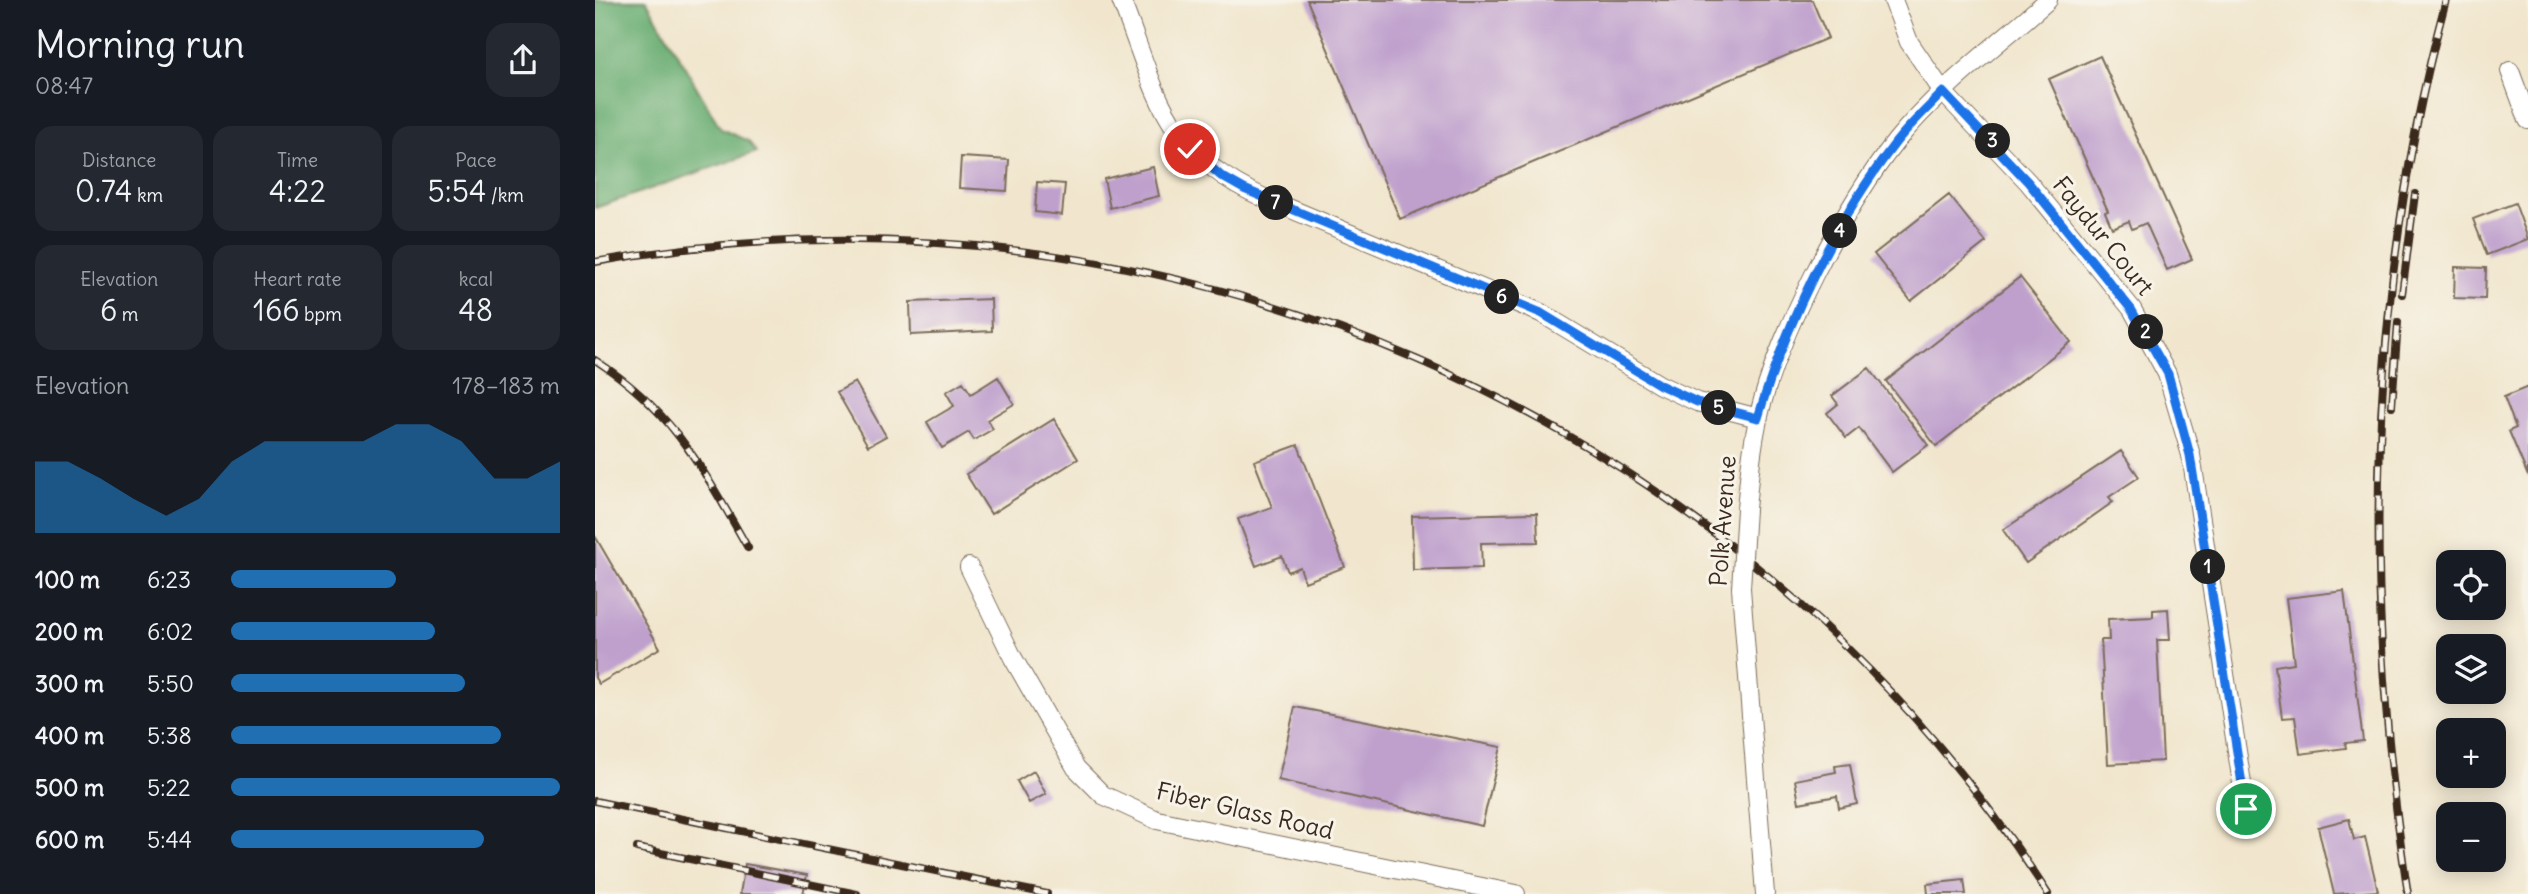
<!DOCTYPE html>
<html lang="en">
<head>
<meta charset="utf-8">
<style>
  body { margin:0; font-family:Delius,sans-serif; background:#242831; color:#f1f3f6; height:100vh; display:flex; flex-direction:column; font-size:26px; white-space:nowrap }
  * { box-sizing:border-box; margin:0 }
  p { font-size:23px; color:#9ea1a6 }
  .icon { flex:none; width:38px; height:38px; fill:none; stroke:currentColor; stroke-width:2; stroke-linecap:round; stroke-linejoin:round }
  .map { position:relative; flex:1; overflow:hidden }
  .drawer { display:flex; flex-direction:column; background:#171b24; width:595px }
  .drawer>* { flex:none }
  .buttons { position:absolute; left:1841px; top:550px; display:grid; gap:14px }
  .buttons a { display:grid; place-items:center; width:70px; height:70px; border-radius:14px; background:#171b24; box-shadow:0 4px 18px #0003; font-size:35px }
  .pin { position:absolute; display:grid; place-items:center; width:60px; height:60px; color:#fff; margin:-30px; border:4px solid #fff; border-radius:50%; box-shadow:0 2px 7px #0007 }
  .km { position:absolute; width:35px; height:35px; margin:-18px; border-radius:50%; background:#222; color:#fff; font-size:19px; line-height:35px; text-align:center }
  .round { display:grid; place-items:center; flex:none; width:74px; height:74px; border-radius:21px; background:#242831 }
  .overview { display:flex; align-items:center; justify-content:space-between; height:119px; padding:0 35px }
  h1 { font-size:38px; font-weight:600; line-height:52px }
  .metrics { display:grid; grid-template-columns:repeat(3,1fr); gap:10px; height:119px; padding:7px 35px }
  .metrics div { display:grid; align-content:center; border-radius:18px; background:#242831; text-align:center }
  .metrics b { font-size:30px; font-weight:600 }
  .metrics small { font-size:19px; font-weight:400 }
  .metrics p { font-size:19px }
  .chart { height:196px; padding:14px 35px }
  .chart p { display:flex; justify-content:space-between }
  .chart svg { width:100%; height:126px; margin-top:7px; fill:#1f6fb2; opacity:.7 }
  ul { padding:0 35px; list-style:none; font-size:23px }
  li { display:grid; grid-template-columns:112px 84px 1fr; align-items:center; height:52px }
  li i { height:18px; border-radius:9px; background:#1f6fb2 }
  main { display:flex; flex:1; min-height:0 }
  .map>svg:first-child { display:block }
  .forest { fill:#69ad72; stroke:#526c48; stroke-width:2 }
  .building { fill:#bfa0cd }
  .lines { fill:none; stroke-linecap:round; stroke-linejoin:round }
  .minor-casing { stroke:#7b6c5b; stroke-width:20 }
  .minor { stroke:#fff; stroke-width:18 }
  .rail-casing { stroke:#3b2a1e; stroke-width:8 }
  .rail { stroke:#f7f3e8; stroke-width:5; stroke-dasharray:16; stroke-linecap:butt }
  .minor-bridge-casing { stroke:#7b6c5b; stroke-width:20; stroke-linecap:butt }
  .minor-bridge { stroke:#fff; stroke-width:18 }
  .route-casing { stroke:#fff; stroke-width:14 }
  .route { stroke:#1a73e8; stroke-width:9 }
  .labels { text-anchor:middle; stroke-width:6; stroke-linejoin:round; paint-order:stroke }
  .street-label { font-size:24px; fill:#3b2a1e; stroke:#f7f3e8 }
</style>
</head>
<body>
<main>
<section class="drawer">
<div class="overview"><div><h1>Morning run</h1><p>08:47</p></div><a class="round"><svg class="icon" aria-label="share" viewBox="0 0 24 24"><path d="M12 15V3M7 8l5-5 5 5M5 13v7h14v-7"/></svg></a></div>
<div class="metrics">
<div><p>Distance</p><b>0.74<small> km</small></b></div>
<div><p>Time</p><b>4:22</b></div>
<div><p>Pace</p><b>5:54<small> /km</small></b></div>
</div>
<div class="metrics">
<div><p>Elevation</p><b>6<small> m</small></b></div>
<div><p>Heart rate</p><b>166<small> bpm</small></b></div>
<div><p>kcal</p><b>48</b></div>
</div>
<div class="chart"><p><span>Elevation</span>178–183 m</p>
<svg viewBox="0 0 160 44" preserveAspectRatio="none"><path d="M0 44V19L10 19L20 25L30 32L40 38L50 32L60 19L70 12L80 12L90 12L100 12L110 6L120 6L130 12L140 25L150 25L160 19V44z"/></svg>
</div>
<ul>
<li><b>100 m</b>6:23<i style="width:50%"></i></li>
<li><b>200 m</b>6:02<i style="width:62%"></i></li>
<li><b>300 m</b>5:50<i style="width:71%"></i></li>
<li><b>400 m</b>5:38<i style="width:82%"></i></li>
<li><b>500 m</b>5:22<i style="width:100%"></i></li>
<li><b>600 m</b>5:44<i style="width:77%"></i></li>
</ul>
</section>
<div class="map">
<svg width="1933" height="894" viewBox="0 0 1933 894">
  <rect width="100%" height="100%" fill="#f7f3e8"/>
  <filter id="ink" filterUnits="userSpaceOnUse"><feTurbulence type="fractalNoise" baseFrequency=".0143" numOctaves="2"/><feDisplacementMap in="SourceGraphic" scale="14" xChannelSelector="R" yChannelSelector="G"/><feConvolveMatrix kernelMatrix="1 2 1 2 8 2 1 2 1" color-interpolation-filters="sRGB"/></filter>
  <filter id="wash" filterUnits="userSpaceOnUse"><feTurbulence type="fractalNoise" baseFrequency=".00686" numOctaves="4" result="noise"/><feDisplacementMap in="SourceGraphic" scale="28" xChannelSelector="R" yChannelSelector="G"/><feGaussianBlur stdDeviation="1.57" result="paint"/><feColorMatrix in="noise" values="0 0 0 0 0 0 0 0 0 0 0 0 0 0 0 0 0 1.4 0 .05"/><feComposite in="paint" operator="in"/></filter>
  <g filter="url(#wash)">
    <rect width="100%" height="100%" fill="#f1e6cd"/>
    <path class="forest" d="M0 0H51L126 129 153 141 162 152 0 208Z"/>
    <g id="blocks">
      <path class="building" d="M712 0H1217L1233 38 805 219Z
        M1505 56 1597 259 1572 270 1551 223 1537 229 1534 221 1517 228 1510 212 1513 211 1454 79Z
        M366 157 414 160 412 191 364 188Z
        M558 167 564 196 515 208 509 179Z
        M442 182 470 184 467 215 440 212Z
        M1354 195 1391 242 1316 301 1279 254Z
        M1920 203 1933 239 1892 255 1878 219Z
        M1860 267 1891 268 1890 299 1859 298Z
        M1425 277 1476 342 1341 446 1291 381Z
        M396 299 397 331 316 335 315 302Z
        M1274 368 1333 445 1297 472 1264 428 1251 438 1232 413 1243 404 1237 396Z
        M403 377 419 404 392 420 398 429 379 440 374 432 347 448 332 422 359 406 351 392 368 382 376 394Z
        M260 382 291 436 273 446 242 392Z
        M1933 387V476L1914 431 1921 428 1909 397Z
        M459 419 483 459 396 514 371 474Z
        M703 445 750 567 710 582 705 567 693 572 687 556 661 566 643 519 677 507 659 461Z
        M1526 451 1544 477 1514 497 1518 502 1431 563 1408 530Z
        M942 513 943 542 886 543 887 568 818 570 817 516Z
        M0 536 65 648 4 684 0 678Z
        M1749 591 1768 741 1750 743 1751 748 1705 754 1700 717 1687 718 1680 666 1699 663 1691 598Z
        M1573 609 1575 640H1562L1568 761 1513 764 1506 640H1514L1513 619 1558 617V610Z
        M700 707 906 747 887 826 683 780Z
        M1255 764 1262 804 1244 808 1242 796 1204 803 1200 780 1241 772 1240 766Z
        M439 771 451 794 434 803 422 781Z
        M1754 819 1759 840 1770 837 1783 891 1739 894 1723 827Z
        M150 864 212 875 208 894H145Z
        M1369 880 1371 894H1333L1332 884Z"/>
    </g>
  </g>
  <g filter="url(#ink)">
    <use href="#blocks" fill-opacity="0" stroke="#7b6c5b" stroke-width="2"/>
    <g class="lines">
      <g class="minor-casing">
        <path id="minor" d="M526 0C563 94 567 151 667 197L946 313 1065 385 1102 402 1163 418
          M1298 0 1314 42 1348 92 1433 182 1537 309 1572 374 1596 455 1651 809
          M1915 71 1933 120
          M1151 509C1154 479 1156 449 1163 420 1180 339 1250 205 1301 141 1344 88 1402 45 1453 0
          M374 567 418 658 481 768 508 795 562 820 921 894
          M1146 588 1170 894"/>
      </g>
      <use href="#minor" class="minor"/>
      <g class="rail-casing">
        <path id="rail" d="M0 262C563 161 1144 412 1453 894
          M1807 294 1820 194
          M0 360C78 410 108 469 153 548
          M1797 406 1803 322
          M0 801 452 894
          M42 848 262 894
          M1813 894C1767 596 1772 292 1851 0"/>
      </g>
      <use href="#rail" class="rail"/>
      <g class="minor-bridge-casing">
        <path id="minor-bridge" d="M1146 588 1151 509"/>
      </g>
      <use href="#minor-bridge" class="minor-bridge"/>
    </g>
  </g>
  <g class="lines" filter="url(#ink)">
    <g class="route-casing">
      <path id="route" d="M595 149 626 176 649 189 946 313 1065 385 1102 402 1163 418C1191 323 1240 221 1301 142 1315 124 1333 108 1348 92L1433 182 1536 309 1573 374 1595 455 1651 809"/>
    </g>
    <use href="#route" class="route"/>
  </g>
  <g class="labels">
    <g class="street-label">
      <text transform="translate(1508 236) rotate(51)" y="8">Faydur Court</text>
      <text transform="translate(1128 521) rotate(-86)" y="8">Polk Avenue</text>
      <text transform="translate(650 811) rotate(13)" y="8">Fiber Glass Road</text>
    </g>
  </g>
</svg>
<div class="buttons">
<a><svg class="icon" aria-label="locate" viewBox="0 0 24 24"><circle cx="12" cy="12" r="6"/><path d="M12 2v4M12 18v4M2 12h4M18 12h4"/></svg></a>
<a><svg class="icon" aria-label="layers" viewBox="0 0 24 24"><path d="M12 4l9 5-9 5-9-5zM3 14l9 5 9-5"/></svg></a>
<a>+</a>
<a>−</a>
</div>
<div class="pin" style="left:1651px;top:809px;background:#1e9e55"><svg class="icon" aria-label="arrive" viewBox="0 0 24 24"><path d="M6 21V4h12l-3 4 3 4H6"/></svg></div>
<div class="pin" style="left:595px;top:149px;background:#d93025"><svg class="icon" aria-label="check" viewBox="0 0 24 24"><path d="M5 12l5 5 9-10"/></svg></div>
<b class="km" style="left:1613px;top:567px">1</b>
<b class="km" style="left:1551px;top:332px">2</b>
<b class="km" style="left:1398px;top:141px">3</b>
<b class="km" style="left:1245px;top:231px">4</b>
<b class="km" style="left:1124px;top:408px">5</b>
<b class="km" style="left:907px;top:297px">6</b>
<b class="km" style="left:681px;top:203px">7</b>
</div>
</main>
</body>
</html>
